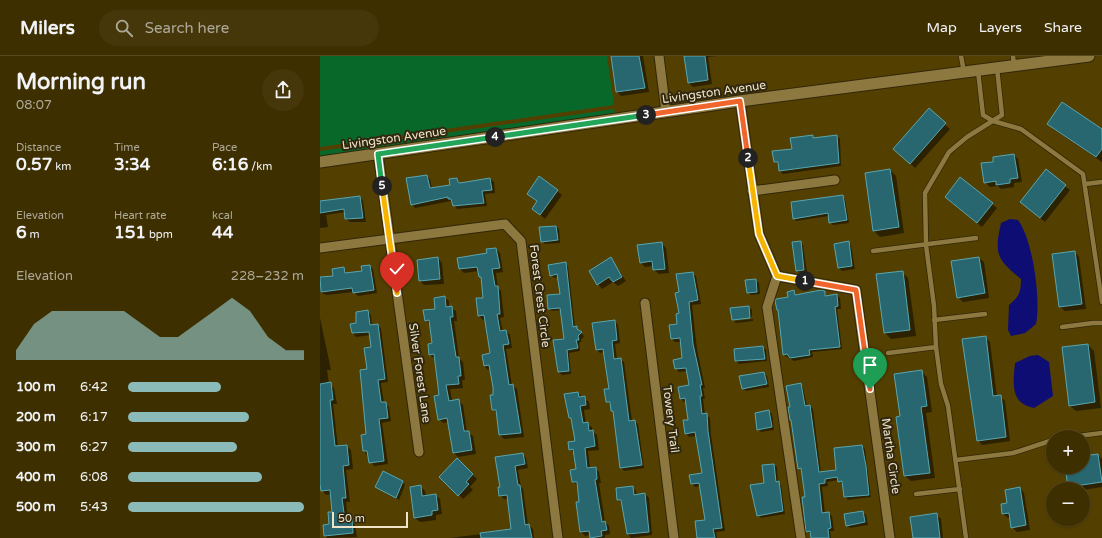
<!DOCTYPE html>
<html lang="en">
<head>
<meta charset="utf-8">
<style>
  body { margin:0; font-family:"Varela Round",sans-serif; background:#45370a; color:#f1f3f6; height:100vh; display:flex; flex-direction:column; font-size:15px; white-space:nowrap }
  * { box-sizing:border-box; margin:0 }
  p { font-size:13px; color:#ada999 }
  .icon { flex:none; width:22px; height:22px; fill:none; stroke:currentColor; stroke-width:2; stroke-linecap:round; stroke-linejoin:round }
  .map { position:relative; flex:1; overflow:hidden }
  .sheet { display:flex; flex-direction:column; background:#3e2f00; width:320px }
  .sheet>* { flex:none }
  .buttons { position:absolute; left:726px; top:374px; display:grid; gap:8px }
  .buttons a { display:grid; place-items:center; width:44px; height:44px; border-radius:50%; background:#3e2f00; box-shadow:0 1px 3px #0004,0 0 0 1px #574a22; font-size:20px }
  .scale { position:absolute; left:12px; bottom:10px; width:76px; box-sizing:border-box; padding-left:4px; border:2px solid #efe4c7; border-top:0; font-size:11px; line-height:14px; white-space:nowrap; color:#efe4c7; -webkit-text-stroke:3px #302710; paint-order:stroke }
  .pin { position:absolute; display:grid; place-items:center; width:34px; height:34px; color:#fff; margin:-41px -17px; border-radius:50% 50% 50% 0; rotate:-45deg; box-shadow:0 0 4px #0007 }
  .pin .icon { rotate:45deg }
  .km { position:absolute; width:20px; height:20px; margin:-10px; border-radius:50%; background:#222; color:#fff; font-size:11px; line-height:20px; text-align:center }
  .round { display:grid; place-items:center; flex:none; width:42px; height:42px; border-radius:21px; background:#45370a }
  .overview { display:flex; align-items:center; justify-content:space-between; height:68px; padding:0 16px }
  h1 { font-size:22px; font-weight:800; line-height:30px }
  .figures { display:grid; grid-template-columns:repeat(3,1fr); gap:6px; height:68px; padding:4px 16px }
  .figures div { display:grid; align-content:center }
  .figures b { font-size:17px; font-weight:800 }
  .figures small { font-size:11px; font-weight:400 }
  .figures p { font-size:11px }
  .chart { height:112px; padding:8px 16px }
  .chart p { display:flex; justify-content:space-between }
  .chart svg { width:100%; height:72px; margin-top:4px; fill:#8bbbb9; opacity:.7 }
  ul { padding:0 16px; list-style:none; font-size:13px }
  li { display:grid; grid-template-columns:64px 48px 1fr; align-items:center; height:30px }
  li i { height:10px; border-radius:5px; background:#8bbbb9 }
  header { display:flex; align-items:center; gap:24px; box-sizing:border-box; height:56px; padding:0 20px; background:#3e2f00; border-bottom:1px solid #574a22 }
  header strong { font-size:19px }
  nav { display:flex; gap:22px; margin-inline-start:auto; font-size:14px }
  .search { width:280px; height:36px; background:#45370a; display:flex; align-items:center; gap:10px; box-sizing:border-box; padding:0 14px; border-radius:22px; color:#ada999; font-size:15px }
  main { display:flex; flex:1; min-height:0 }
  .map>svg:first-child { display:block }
  .green { fill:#08682a }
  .water { fill:#0d0d74 }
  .shadow { fill:#0007 }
  .building { fill:#286770; stroke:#57a6b2 }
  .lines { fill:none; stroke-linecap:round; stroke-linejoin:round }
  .service-casing { stroke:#322709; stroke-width:6 }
  .minor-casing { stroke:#322709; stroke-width:11 }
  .tertiary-casing { stroke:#322709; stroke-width:13 }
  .service { stroke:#8d7840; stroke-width:4.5 }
  .minor { stroke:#8d7840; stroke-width:9 }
  .tertiary { stroke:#8d7840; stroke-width:11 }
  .split-1-casing { stroke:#fff; stroke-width:8 }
  .split-2-casing { stroke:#fff; stroke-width:8 }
  .split-3-casing { stroke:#fff; stroke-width:8 }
  .split-4-casing { stroke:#fff; stroke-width:8 }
  .split-5-casing { stroke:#fff; stroke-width:8 }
  .split-6-casing { stroke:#fff; stroke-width:8 }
  .split-1 { stroke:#f0652b; stroke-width:5 }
  .split-2 { stroke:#f5b400; stroke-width:5 }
  .split-3 { stroke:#f0652b; stroke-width:5 }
  .split-4 { stroke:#22a559; stroke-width:5 }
  .split-5 { stroke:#22a559; stroke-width:5 }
  .split-6 { stroke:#f5b400; stroke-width:5 }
  .labels { text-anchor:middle; stroke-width:4; stroke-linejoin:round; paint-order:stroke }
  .street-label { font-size:12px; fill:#efe4c7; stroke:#302710 }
</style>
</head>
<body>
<header>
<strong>Milers</strong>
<div class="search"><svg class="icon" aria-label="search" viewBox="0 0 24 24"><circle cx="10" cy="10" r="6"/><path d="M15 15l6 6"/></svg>Search here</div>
<nav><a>Map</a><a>Layers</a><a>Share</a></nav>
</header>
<main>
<section class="sheet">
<div class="overview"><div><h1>Morning run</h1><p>08:07</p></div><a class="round"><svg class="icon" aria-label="share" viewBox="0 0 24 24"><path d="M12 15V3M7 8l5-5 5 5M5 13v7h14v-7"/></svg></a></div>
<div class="figures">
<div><p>Distance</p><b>0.57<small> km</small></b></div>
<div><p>Time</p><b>3:34</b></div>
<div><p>Pace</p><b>6:16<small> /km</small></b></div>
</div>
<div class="figures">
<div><p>Elevation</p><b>6<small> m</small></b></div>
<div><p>Heart rate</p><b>151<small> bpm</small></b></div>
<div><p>kcal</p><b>44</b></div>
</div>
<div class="chart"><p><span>Elevation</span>228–232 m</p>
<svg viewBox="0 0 160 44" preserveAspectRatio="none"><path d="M0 44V38L10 22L20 14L30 14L40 14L50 14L60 14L70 22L80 30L90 30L100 22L110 14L120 6L130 14L140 30L150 38L160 38V44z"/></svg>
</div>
<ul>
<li><b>100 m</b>6:42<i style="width:53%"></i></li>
<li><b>200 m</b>6:17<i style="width:69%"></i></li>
<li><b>300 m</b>6:27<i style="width:62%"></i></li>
<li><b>400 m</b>6:08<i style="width:76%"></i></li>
<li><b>500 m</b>5:43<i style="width:100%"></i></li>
</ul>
</section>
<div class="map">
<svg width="782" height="482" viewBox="0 0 782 482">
  <rect width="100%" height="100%" fill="#533f00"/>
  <path class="green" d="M0 0H287L294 49 0 91Z
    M294 53 295 58 0 101V95Z"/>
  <path class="water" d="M690 163 698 164C713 184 721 244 716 268L705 277 691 280 688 274 689 249C699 241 701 236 701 223 677 203 674 199 681 167Z
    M718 299 729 306 733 340 714 352C690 347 693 328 695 307L710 300Z"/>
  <path class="shadow" d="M292 0H323L329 36 301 40 297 36Z
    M365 0H397L388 1 392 28 373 31 369 27Z
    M609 54 630 73 595 112 579 97Z
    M729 68 782 74V106L735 74Z
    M493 80 495 83 517 80 520 83 521 110 463 118 460 115 459 108 454 106Z
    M694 99 698 103 702 126 694 127V131L681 133 678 130 670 131 665 126 674 106Z
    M570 114 576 120 584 177 560 181 554 175Z
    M107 120 110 123 112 133 131 130 137 123 140 128 170 123 174 126 175 137 165 138 167 150 137 153 131 145 95 152 92 148Z
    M640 122 677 152 662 171 630 145Z
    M745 130 750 134 725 166 701 146Z
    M237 135 242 139 225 163 213 153 218 146 208 138Z
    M522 140 525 143 529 167 513 169 510 166 509 160 476 165 474 162Z
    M40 141 43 145 46 166H30L26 163 25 156 6 159 8 171 0 172V147Z
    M236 171 239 173 240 187 225 188 222 185 220 172Z
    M481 186 483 189 487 216 480 217 477 214Z
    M341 187 346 192 349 217 339 218 334 214V210L325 211 320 206Z
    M528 187 531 189 535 213 522 215 519 212 516 189Z
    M176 193 180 197 183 216 176 217 178 232 181 235 184 261 180 262 183 276 186 275 190 279 192 292 186 293 192 329 197 333 204 381 184 383 180 379 178 358 173 354 174 340 171 313 168 314 164 310 172 298 166 263 163 264 159 260 164 243 162 223 159 215 144 217 140 213Z
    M755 196 759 201 766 253 745 255 740 251 734 199Z
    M118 202 122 207 124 228 104 229 100 225Z
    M659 202 664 206 669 242 643 246 638 241Z
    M291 203 306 225 298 230 293 226 282 233 278 228Z
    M245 207 248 210 255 271 264 280 261 284V286L259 287 260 295 249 297 251 318 242 319 239 316 245 284 241 254 232 255 229 252 242 239 239 221 234 222 231 219Z
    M50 210 53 213 57 237 38 240 34 236 6 239 0 236V222L14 221 24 212 27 218 43 216Z
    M582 216 588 222 596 280 571 283 565 277Z
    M372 217 376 220 381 248 372 249 377 293 385 332H383L385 343H383L385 358 390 362 391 379 405 475 396 476 397 482H378L386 465 381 430 375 431 372 427 383 418 376 380 369 381 366 377 369 365 367 346H364L361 343 370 330 367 315 359 316 356 313 363 303 361 286H355L352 283 358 269 360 237Z
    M436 224 439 227 440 238 431 239 428 236Z
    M474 235 477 240 504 235 507 241 517 239 520 242 521 253H517L522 293 492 296 493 301 474 305 464 299 469 242Z
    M124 241 129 245V251L136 255 137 265H134L139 302 143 306 145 324H142L143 332 130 333 132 345 138 344 143 349 147 376 153 380 156 398 138 401 134 397 129 366 123 367 119 363 120 340 115 303 110 299 113 288 110 269 106 264 116 253Z
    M429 251 432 254V261L413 264Z
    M47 255 51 259 52 270 58 269 61 273 68 326 61 327 64 347 69 351 71 365 62 367 68 408 54 410 44 395 47 379 48 314 52 292 51 279 36 281 33 277Z
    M0 262 11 314H7L9 328 14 332 17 348H13L18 391 27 390 31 394 33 413 26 414 30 446H26L28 465H31L35 469 37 481 7 482 5 480 11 469 14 457 12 438 6 439 2 434 0 419Z
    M433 263V265L416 267 414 265Z
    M295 265 298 269 300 287 295 288 297 303H300L304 306 312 365H315L318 368 324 412 304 415 301 411 294 357 292 349 287 346 290 334 284 296 280 297 276 293Z
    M665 281 670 286 677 341 680 340 685 345 690 385 662 389 658 384Z
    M768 289 774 295 781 352 756 355 749 349Z
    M443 291 446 294 447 305 419 308 416 305Z
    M601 315 607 321 612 356 606 357 615 422 591 425 585 420 581 361Z
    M444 317 447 320 449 331 426 335 423 332Z
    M480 329 483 331 487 350H490L493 353 501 417 517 414 542 390 545 393 551 441 528 444 525 441 524 428H522L519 424 507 426 508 430 502 431 505 458 509 457 512 460 514 475H510L511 482H492L491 478 487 475V442L471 364Z
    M258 337 269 346 270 353 264 354 266 368 272 371V375L277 379 279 394 268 395 270 413 275 412 279 416 281 427H279L285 466 289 470 290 478 285 479V482H271L270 479 265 480 261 476 260 447 258 430 253 426 257 414 254 397 250 393 256 386 253 365 250 362Z
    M449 355 452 358 454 374 441 376 438 373Z
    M203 398 206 402 208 412 198 414 201 431 203 433 208 469 213 473 214 482H130L192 474 188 443H184L180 439 179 432Z
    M778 399 782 403V431L763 434 751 433 749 431 746 411H763V401Z
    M137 404 157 423 150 431 153 434 143 443 121 421Z
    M454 409 457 411 458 426 461 429 465 458 441 462 438 459 445 428Z
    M82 426 85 429 79 444 56 430Z
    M100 430 105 435 106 440 115 439 120 443 122 458 116 459V464L100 466 95 462Z
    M312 431 316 435 317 439 325 438 329 442 332 479 311 482 308 478 303 448 298 444Z
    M700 432 704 437 710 474 697 476 692 471 690 462H688L683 458 688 448Z
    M543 456 546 459 548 469 530 472 527 469Z
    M616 458 621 463 623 482H594Z"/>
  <path class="building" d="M291 0H319L325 32 296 36Z
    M364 0H385L388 24 368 27Z
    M742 46 782 73V93L776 101 727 68Z
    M609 52 626 67 590 108 573 93Z
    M493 79V82L517 79 519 107 459 115 458 106H454L452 95 472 93 470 82Z
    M694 98 698 122 690 123V127L676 129V125L664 127 661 107 673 106V101Z
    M570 113 579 171 553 175 545 117Z
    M726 113 746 129 720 162 700 146Z
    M107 119 110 132 130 129 129 123 137 122 138 126 140 127 170 122 172 134 162 135 164 147 133 150 131 143H128V141L91 149 86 122Z
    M219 120 238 134 220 159 212 153 217 145 207 138Z
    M640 121 673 147 657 167 625 141Z
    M523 139 527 164 509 167 508 157 473 163 471 146Z
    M40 140 43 162 25 163 24 153 0 157V145Z
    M236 170 238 184 221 186 219 171Z
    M481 185 484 214 476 215 472 186Z
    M529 185 532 210 518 212 514 188Z
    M342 186 345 213 333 214 332 205 320 207 317 189Z
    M176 192 180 212 172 213 175 230H178L180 258H177L180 275 186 274 189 288 183 289 189 329 193 328 201 377 179 379 176 354H172L170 339H173V331L169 309 164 310 162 299 170 297 164 259 158 260 156 242H163L161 221H159L157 211 139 213 137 202 167 197 166 193Z
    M755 195 762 248 739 251 732 198Z
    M118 201 120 223 99 225 97 204Z
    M291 201 302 221 293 226 289 221 277 229 269 215Z
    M659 201 665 237 637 242 631 205Z
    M246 206 253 271 257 270V273L262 276 258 280 259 284H256L258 292 247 294 249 315 238 316 233 284 244 283 240 252 228 253 227 239 240 238 237 218 230 220 228 209Z
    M50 209 54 234 33 237 32 232 1 236 0 221 13 220 12 213 24 211 25 217 42 215 41 210Z
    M583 215 590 274 564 277 556 218Z
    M373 216 378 244 369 246 373 288 382 329H380L382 340H380L382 358 387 357 388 375 402 472 393 473 395 482H377L375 465 385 464 379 427 371 428 369 419 382 417 375 376 365 378 363 364H368L365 342 360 343 358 331 369 329 366 312 355 313 353 304 362 302 360 282 351 283 349 269 357 268 356 258 359 257 355 237 359 236 356 218Z
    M436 223 437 236 427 237 425 224Z
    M474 234 475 239 501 234 505 235V240L517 238 518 250 515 251 520 291 489 294 490 299 470 302 467 298 463 299 458 254H457L455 245 456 243 468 241 467 236Z
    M125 240 126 251 132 250 133 261H130L136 301H139L141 320H138L139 328 126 329 129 345 139 343 144 375H149L152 394 133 397 127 362 118 364 114 340 119 339 114 298 109 299 108 288 112 287 109 264 105 265 103 254 115 253 114 242Z
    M429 250 430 262 412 264 410 252Z
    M48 254 50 269 58 268 65 323 58 324 61 346H66L68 362 59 363 64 405 49 407 47 395H43L41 379 46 378 40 314 47 313 44 292 51 291 49 276 32 277 30 268 36 267V256Z
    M295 264 297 284 292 285 294 303 301 302 309 365 315 364 322 409 300 412 293 355H291L290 346H286L284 333H289L283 293 276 294 272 267Z
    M666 280 673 340 681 339 686 381 657 385 642 283Z
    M768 288 775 346 749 350 742 291Z
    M443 290 445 303 415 305 414 293Z
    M602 314 607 350 601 351 610 417 584 420 576 361 580 360 574 318Z
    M444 316 447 328 422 333 419 320Z
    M11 326 13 344H10L15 390 27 389 29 409 23 410 26 442H22L25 464 32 463 33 477 4 480 3 469 9 468 8 456H12L10 434 1 435 0 428V328Z
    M481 327 485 350 490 349 499 416 516 414 514 392 542 389 546 410 549 439 524 441 522 425 518 426 517 421 505 423V427L499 428 502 457 509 456 511 472 508 473 509 482H491L490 475 486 476 482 441H485L481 412 478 413 471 364H470L468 351H470L466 330Z
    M258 336 259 341 265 340 266 349 260 350 263 367 268 366 269 375 273 374 275 390 265 392 267 412 276 411 277 423 275 424 282 466 285 465 287 474 281 475 282 480 270 482 269 475 260 476 256 446H259L257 426H252L250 414 256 413 253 393 249 394 248 386 255 385 251 362H249L244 338Z
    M449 354 452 371 437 374 435 357Z
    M203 397 205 408 195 410 198 429H200L205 469 209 468 212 482H161L160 477 191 473 187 439 179 440 178 431H180L175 401Z
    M778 398 782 426 748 431 745 411H763V400Z
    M137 402 153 418 146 426 149 428 138 440 119 421Z
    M454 408 456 426 459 425 463 455 437 460 430 429 444 427 442 409Z
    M63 415 83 425 76 442 55 431Z
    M101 429 102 440 116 438 118 454 112 455V459L94 462 90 431Z
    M313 430 314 439 325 437 329 476 307 478 301 444H297L296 432Z
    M700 431 706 469 691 472 689 457 682 458 681 448 687 447 685 434Z
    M543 455 545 466 526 470 524 458Z
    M617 457 620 482H593L590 461Z"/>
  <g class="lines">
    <g class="service-casing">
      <path id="service" d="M641 0 644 16
        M693 0 694 10
        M658 15 663 59 673 65 701 73 763 118 782 246
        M765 128 782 126
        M553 195 656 182
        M614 264 665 258
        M742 271 773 267H782
        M568 297 616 291
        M750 381 782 377
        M636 404 693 397 733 384
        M596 438 640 433
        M646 482 628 350 621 328 616 291 614 250 606 189 605 137 629 96 647 81 682 59 677 12"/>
    </g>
    <g class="minor-casing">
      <path id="minor" d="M339 0 346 56
        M420 45 439 178 457 220
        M58 98 99 396
        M432 135 515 124
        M0 192 185 168 201 185 238 482
        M325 247 354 482
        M481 482 447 251 457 220 536 234 570 482"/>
    </g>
    <g class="tertiary-casing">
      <path id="tertiary" d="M0 106 420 45 769 0"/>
    </g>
    <use href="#service" class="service"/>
    <use href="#minor" class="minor"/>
    <use href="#tertiary" class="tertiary"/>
  </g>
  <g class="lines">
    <g class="split-1-casing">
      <path id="split-1" d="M485 225 536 234 550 333"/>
    </g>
    <g class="split-2-casing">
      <path id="split-2" d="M428 102 439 178 457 220 485 225"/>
    </g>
    <g class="split-3-casing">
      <path id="split-3" d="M326 59 420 45 428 102"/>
    </g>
    <g class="split-4-casing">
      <path id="split-4" d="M175 81 326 59"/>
    </g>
    <g class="split-5-casing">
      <path id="split-5" d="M62 130 58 98 175 81"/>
    </g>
    <g class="split-6-casing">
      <path id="split-6" d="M62 130 77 237"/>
    </g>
    <use href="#split-1" class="split-1"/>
    <use href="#split-2" class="split-2"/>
    <use href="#split-3" class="split-3"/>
    <use href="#split-4" class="split-4"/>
    <use href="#split-5" class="split-5"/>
    <use href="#split-6" class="split-6"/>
  </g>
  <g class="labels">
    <g class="street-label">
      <text transform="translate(394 36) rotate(-8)" y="4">Livingston Avenue</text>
      <text transform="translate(74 82) rotate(-8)" y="4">Livingston Avenue</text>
      <text transform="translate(220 240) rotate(83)" y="4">Forest Crest Circle</text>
      <text transform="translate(100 317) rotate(82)" y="4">Silver Forest Lane</text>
      <text transform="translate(351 363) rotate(83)" y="4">Towery Trail</text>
      <text transform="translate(571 400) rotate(82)" y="4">Martha Circle</text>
    </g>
  </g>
</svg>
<div class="buttons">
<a>+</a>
<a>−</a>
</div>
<div class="scale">50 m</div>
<div class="pin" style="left:550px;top:333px;background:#1e9e55"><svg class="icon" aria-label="arrive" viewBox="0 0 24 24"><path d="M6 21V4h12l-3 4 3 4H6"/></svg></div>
<div class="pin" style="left:77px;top:237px;background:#d93025"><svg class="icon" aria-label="check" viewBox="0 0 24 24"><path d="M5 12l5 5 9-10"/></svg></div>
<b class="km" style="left:485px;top:225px">1</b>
<b class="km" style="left:428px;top:102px">2</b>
<b class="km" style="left:326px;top:59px">3</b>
<b class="km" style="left:175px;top:81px">4</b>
<b class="km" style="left:62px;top:130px">5</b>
</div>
</main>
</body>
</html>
